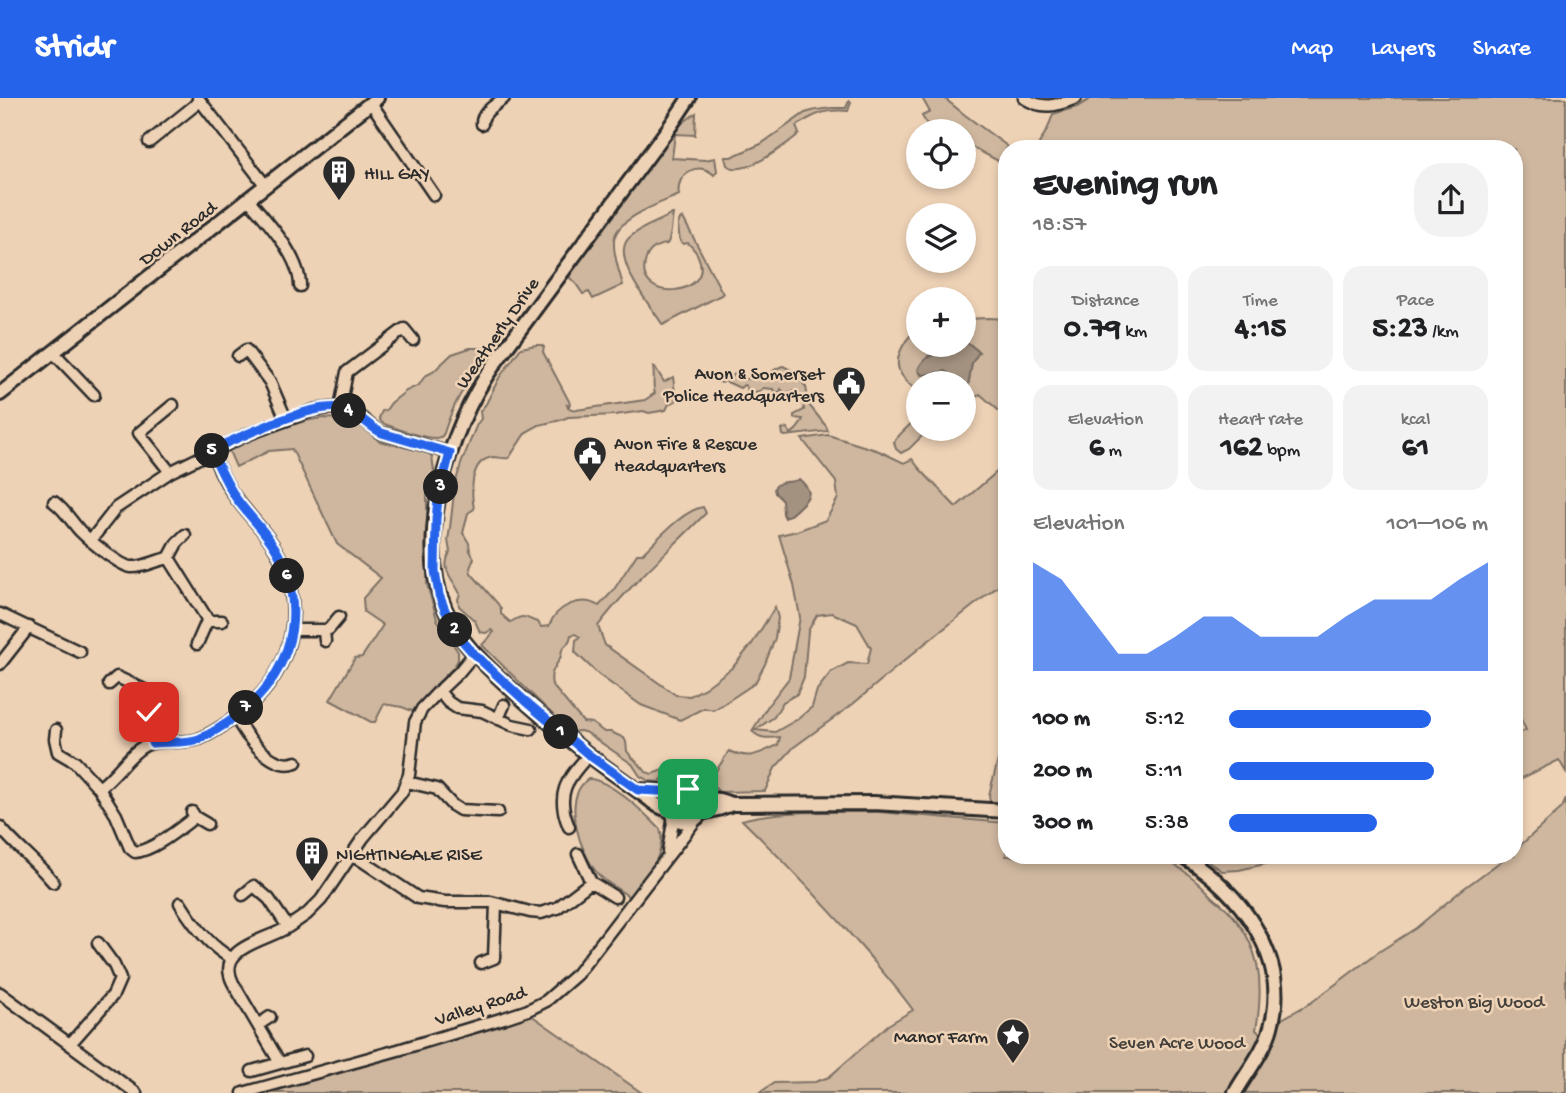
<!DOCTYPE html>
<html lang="en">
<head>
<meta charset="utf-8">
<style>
  body { margin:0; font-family:"Gochi Hand",sans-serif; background:#f2f2f2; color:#202124; height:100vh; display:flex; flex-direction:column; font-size:26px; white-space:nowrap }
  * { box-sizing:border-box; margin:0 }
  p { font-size:23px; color:#757577 }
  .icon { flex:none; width:38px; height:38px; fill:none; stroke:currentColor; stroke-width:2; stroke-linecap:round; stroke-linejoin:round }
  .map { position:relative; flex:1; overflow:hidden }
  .sheet { position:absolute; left:998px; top:42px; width:525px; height:724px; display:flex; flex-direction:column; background:#fff; border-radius:28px; box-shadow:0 4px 10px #0003 }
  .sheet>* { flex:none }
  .tools { position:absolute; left:906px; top:21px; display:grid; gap:14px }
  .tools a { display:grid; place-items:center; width:70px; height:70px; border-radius:50%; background:#fff; box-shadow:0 4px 10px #0003; font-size:35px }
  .pin { position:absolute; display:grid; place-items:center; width:60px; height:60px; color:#fff; margin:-30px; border-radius:14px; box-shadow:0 4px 10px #0006 }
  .km { position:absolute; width:35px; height:35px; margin:-18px; border-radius:50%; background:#222; color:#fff; font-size:19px; line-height:35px; text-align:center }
  .round { display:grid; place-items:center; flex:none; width:74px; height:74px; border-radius:28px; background:#f2f2f2 }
  .headline { display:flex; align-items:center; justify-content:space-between; height:119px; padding:0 35px }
  h1 { font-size:38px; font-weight:700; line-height:52px }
  .stats { display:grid; grid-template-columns:repeat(3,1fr); gap:10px; height:119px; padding:7px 35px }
  .stats div { display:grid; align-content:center; border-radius:18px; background:#f2f2f2; text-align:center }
  .stats b { font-size:30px; font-weight:700 }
  .stats small { font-size:19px; font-weight:400 }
  .stats p { font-size:19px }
  .chart { height:196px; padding:14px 35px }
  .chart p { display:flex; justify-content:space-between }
  .chart svg { width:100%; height:126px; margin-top:7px; fill:#2563eb; opacity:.7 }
  ul { padding:0 35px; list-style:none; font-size:23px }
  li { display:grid; grid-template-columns:112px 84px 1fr; align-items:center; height:52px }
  li i { height:18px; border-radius:9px; background:#2563eb }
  header { display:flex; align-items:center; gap:42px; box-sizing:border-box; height:98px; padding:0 35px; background:#2563eb; color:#fff }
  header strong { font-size:33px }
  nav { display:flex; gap:38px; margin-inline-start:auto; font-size:24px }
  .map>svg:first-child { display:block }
  .green { fill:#cfb79f; stroke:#7d7165; stroke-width:2; fill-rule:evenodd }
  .water { fill:#a49281; stroke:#74695f; stroke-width:2 }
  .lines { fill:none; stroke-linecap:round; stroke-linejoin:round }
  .minor-casing { stroke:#2b2b2b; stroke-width:15 }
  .tertiary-casing { stroke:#2b2b2b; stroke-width:18 }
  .minor { stroke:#eed2b5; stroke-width:10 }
  .tertiary { stroke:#eed2b5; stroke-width:12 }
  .route-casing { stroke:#fff; stroke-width:14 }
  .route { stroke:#2563eb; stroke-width:9 }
  .labels { text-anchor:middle; stroke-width:5; stroke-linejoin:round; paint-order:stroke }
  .poi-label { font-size:19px; fill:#2b2b2b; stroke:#eed2b5; text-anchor:start }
  .street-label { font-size:19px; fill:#2b2b2b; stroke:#eed2b5 }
  .park-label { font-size:19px; fill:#44403c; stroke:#eed2b5 }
</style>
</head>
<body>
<header>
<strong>Stridr</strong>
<nav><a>Map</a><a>Layers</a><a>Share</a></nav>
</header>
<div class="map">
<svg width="1566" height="995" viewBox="0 0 1566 995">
  <rect width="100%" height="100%" fill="#eed2b5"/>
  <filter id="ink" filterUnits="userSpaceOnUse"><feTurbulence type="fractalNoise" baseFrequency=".0143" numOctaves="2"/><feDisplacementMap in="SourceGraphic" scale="14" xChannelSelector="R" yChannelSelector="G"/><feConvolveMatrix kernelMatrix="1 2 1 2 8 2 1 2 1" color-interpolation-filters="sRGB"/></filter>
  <g filter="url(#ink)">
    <path class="green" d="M922 0H944L965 17 1011 51H1006V67L964 45V33H940L936 27 929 30 922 18 930 14Z
      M1092 0H1566V674L1559 662 1514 684V637L1526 632 1514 607V51H1036L1048 30 1053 16 1077 9Z
      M849 3 851 4 848 13C825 11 815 16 796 28L799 36C785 47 743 81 727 67L725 59H731L761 46 805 15 816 12 832 10H846Z
      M696 15 695 37 675 36 672 60 705 62 715 60 717 73 714 77C699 62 675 75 679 97 661 105 615 120 614 143 613 157 619 173 623 187L593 201 589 194 583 196 576 186 569 179 573 170 673 32Z
      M672 116H673C671 126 672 139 667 146 658 147 649 151 646 161 631 206 717 200 698 158 696 153 692 149 688 145L683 146 680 143 678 127 680 121 683 120 723 196 663 227C652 210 609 159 629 140 640 129 659 124 672 116Z
      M989 220 1006 221V319L980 296 964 308V290L968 288 972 265 977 256V252L966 244 964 245V221Z
      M919 231V247H962L950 253 928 258 921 277 945 273 954 278V281L952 285H919V295C912 289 902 281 899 272 894 258 907 237 919 231Z
      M536 247H541L544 249 543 254 570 305 569 308 567 307 568 310 576 312 645 302 655 295C652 289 655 278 653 269H655L664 284 673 279 676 303 669 306 666 312 649 315 643 313 615 317 568 319 561 322 539 327 528 333 524 337 509 360C504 361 498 359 493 359 469 362 471 395 474 411L468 415 463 435 469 445 470 453 474 460 470 470 471 475 498 506 501 511V516L510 524C514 523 517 519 522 519 528 518 532 524 538 524L541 529 549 528C556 508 581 497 599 508L613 493 637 456H642C657 442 683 412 703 409L706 415C670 452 629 487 598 528L605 547 676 597 690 598 705 590 733 569 752 546 775 509 778 520 775 540 765 566 755 585 722 607 713 612 704 610 680 622 641 607 599 577 575 554 576 542 580 539 575 536 571 537C569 548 566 545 562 552 561 554 562 556 561 558 556 570 549 572 552 587L583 624 592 625 604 634H611L624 640 626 644 627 653 630 657 643 670 646 674 652 676 666 671 669 673 671 679 662 681 660 684 649 683 640 678 632 666 587 635 580 633 570 634 482 547 494 534 491 532 486 535 480 534 475 523 459 508 458 501 460 496C453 480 440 473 450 454L448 442 450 430 455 386 461 366 477 326 481 321 480 313 486 306 499 280 521 250Z
      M470 250H481L488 255C468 284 455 300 444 335 443 337 442 339 440 339 430 344 393 329 382 325L379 320 382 313 386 312 391 305 406 293 419 287 425 278 433 274 452 256Z
      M783 268 793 273 806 289 809 307 826 328 828 333 785 338 783 337 782 331 788 330 790 336C797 333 800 328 803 321L794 320V317L804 312 803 300 797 298 795 293 785 295 781 291 780 294H774L773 291 763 290 760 293 749 295 746 288 744 287 740 290 727 284V282L722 285 719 284 737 275 738 281C746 279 749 282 756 281 767 281 773 270 783 268Z
      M919 316V331H929L909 351 901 355 896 351 894 344C901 333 912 327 919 316Z
      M326 320 351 322 363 328 379 343 429 355 432 359 434 373 427 396V486L437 521 458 554V562L454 569 420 604 415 612 412 613 402 609 384 606 375 624H371L330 602 355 560 362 559 383 527 364 514 363 500 381 480 337 446 292 351 269 353 236 369 229 353C249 342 304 320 326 320Z
      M828 337 879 353 904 365 912 361 919 370 956 409 1006 366V482L923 547 853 606 794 649 775 670 765 693 719 694 712 687 716 673 729 653C751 662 758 656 778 647L780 639C769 640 761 642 752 633L769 606 789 580 800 519 794 487 779 437 797 433 826 422 838 400 836 384 802 341ZM832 515 857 526 871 550 867 566 848 565 831 574 817 592 812 609 798 621 775 634 755 632 774 619 783 604 797 596 804 579 808 533 817 517Z
      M1006 656V704H990L989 697 999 658Z
      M588 681C608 680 646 716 660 731 667 753 646 785 629 799 619 791 607 786 598 776 580 755 561 701 588 681Z
      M1566 701V995H1242L1282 921 1312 904 1377 855 1416 830 1463 791 1508 758H1514V753L1562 710Z
      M822 714H879L1006 725V758C1042 758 1078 758 1113 758 1125 758 1145 755 1156 758 1173 763 1196 781 1208 794 1214 801 1222 806 1228 812 1261 848 1264 885 1256 932L1262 937 1228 995H759L774 985 815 984 829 979 888 927 913 912C898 891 881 872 865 853 826 807 785 764 742 722 768 715 795 714 822 714Z
      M1202 758H1299L1239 772 1222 773Z
      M531 917 642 995H263L340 975Z"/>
    <path class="water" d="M966 243 979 254 972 265 968 288 964 290V285H952L954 281V278L945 273 924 277 920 275 918 272C925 250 952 258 966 243Z
      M799 381C813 393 811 398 799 409 794 414 791 417 785 420L783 416 782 402 775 395 774 390C780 381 791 386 799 381Z"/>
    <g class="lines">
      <g class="minor-casing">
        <path id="minor" d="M198 0 266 88
          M1024 0C1043 12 1056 8 1076 0
          M371 5 434 97
          M482 26C481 15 495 7 504 0
          M149 44 194 8 199 2
          M249 102C267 123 300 159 300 188
          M54 255 94 297
          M238 258 246 252 270 284 286 321
          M340 310 347 274 404 231 413 242
          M170 374 139 335 173 307
          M54 404C65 412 71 423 80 433 89 442 120 468 131 469 144 470 156 462 169 460L206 519 207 523 197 546
          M91 442 116 410 170 374 246 337 314 312 331 310 346 312 358 317 379 334 450 355
          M169 460 177 445 185 437
          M0 516 80 554
          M207 523H222
          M292 532H326L329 531 339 519
          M324 533 325 543
          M474 556 459 574 439 593 448 604 457 610 482 613 512 627 531 631
          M0 566 29 529
          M109 586 117 579 151 595C153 603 151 606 149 614 146 625 147 635 152 645
          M236 619C244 637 273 674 296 664
          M498 621 504 607
          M56 632 55 641 58 654 75 664 99 690C116 678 129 655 146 647 163 640 182 647 199 641 209 637 218 631 227 625 283 589 309 528 282 464 272 439 252 422 236 400 225 385 218 369 211 352
          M407 684 437 691 452 707 460 712 498 714
          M99 690 116 717 130 750 135 754C153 753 180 730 195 719L192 714
          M195 719 207 726
          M0 729C16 749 37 764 53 784
          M569 729C555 697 566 681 589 657
          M668 753 674 718
          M352 756 418 800 445 804H491L530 814 541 815 557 810 591 784 615 799
          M578 756 591 784
          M243 797 254 788 269 801 288 829 307 816 321 802 363 740 402 694 409 677 415 624 422 611 439 593
          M180 805C193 826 209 848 231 860
          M481 865 494 860 496 806
          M0 895 136 995
          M258 927 270 919
          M70 946 113 897 120 881 114 867 98 845
          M280 965 233 885C215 849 266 843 288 829
          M252 973 305 958
          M243 995 398 952 504 920 528 912 546 903 577 876 698 719"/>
      </g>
      <g class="tertiary-casing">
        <path id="tertiary" d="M0 296 377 0
          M638 692 677 694
          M700 700 719 702 732 706 874 705 1006 713
          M671 714C667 695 690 682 700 699 703 704 703 709 701 714 697 723 687 726 678 722 669 717 679 720 672 714 668 711 661 710 657 707 654 705 651 703 649 701 629 686 608 672 589 657 561 635 534 612 508 588 483 565 458 543 445 511 429 474 432 429 440 391 451 345 468 303 495 265L671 27 689 0
          M701 715 718 711 732 706
          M1183 758C1239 793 1291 858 1271 929 1265 952 1247 974 1235 995"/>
      </g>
      <use href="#minor" class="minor"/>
      <use href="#tertiary" class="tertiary"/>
    </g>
  </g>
  <g class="lines" filter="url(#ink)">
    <g class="route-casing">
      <path id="route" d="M149 614 147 629 152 645C167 643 184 646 199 641 209 637 218 631 227 625 285 587 310 524 280 459 269 436 250 420 236 400 226 385 219 369 211 352 241 339 310 305 340 310 358 313 367 328 382 335L450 355 438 401 436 421 435 473 439 497 445 512 460 540 474 556 525 603 589 657 638 692 677 694 688 691"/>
    </g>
    <use href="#route" class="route"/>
  </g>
  <defs>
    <g id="building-pin" transform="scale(1.75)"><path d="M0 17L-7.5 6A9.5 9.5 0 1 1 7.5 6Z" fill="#2b2b2b" stroke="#eed2b5"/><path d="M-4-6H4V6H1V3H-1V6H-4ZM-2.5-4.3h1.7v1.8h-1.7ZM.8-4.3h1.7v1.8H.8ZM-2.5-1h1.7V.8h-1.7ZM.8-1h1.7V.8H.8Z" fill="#fff"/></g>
    <g id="civic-pin" transform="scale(1.75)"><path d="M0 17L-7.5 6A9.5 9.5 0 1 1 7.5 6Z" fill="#2b2b2b" stroke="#eed2b5"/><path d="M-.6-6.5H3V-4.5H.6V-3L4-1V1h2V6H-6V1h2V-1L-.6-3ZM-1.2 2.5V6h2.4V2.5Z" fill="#fff"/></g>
    <g id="sight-pin" transform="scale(1.75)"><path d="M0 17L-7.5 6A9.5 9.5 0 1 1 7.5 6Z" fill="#2b2b2b" stroke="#eed2b5"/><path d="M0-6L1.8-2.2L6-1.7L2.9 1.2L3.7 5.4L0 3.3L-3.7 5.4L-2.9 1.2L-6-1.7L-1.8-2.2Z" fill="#fff"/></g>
  </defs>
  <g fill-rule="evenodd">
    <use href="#building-pin" x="339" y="74"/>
    <use href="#civic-pin" x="849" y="285"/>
    <use href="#civic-pin" x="590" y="355"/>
    <use href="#building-pin" x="312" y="755"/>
    <use href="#sight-pin" x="1013" y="937"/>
  </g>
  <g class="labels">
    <g class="poi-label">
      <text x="364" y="81">HILL GAY</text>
      <text x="824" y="281" text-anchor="end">Avon &amp; Somerset<tspan x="824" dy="22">Police Headquarters</tspan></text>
      <text x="614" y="351">Avon Fire &amp; Rescue<tspan x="614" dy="22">Headquarters</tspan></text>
      <text x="336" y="762">NIGHTINGALE RISE</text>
      <text x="988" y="944" text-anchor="end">Manor Farm</text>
    </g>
    <g class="street-label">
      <text transform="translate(177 134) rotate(-38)" y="7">Down Road</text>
      <text transform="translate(496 234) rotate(-55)" y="7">Weatherly Drive</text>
      <text transform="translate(480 906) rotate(-18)" y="7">Valley Road</text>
    </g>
    <g class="park-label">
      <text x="1474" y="909">Weston Big Wood</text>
      <text x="1177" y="950">Seven Acre Wood</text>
    </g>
  </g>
</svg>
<div class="tools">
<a><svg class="icon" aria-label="locate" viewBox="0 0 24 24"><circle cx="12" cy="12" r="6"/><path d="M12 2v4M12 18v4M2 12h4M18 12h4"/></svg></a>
<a><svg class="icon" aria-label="layers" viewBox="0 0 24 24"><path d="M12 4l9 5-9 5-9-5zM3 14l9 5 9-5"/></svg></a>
<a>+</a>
<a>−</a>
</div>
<div class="pin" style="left:688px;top:691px;background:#1e9e55"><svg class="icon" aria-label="arrive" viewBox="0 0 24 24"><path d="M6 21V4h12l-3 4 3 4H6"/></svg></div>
<div class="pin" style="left:149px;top:614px;background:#d93025"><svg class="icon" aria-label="check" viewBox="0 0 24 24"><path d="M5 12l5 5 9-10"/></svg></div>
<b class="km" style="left:561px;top:634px">1</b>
<b class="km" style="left:455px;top:532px">2</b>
<b class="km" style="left:441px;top:389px">3</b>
<b class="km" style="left:349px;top:313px">4</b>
<b class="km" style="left:212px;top:353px">5</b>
<b class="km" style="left:287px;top:478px">6</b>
<b class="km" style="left:246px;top:610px">7</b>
<section class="sheet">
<div class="headline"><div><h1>Evening run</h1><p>18:57</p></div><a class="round"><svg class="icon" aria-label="share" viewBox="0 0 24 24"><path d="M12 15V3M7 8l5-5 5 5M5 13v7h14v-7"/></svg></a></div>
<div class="stats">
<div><p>Distance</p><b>0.79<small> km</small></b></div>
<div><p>Time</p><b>4:15</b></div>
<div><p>Pace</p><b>5:23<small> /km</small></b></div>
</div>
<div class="stats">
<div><p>Elevation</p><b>6<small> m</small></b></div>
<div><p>Heart rate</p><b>162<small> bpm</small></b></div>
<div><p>kcal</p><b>61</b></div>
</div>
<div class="chart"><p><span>Elevation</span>101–106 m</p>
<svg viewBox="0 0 160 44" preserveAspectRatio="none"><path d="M0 44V6L10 12L20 25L30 38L40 38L50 32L60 25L70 25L80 32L90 32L100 32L110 25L120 19L130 19L140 19L150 12L160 6V44z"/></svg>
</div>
<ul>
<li><b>100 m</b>5:12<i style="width:78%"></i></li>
<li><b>200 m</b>5:11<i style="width:79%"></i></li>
<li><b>300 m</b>5:38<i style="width:57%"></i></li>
</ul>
</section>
</div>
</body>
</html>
